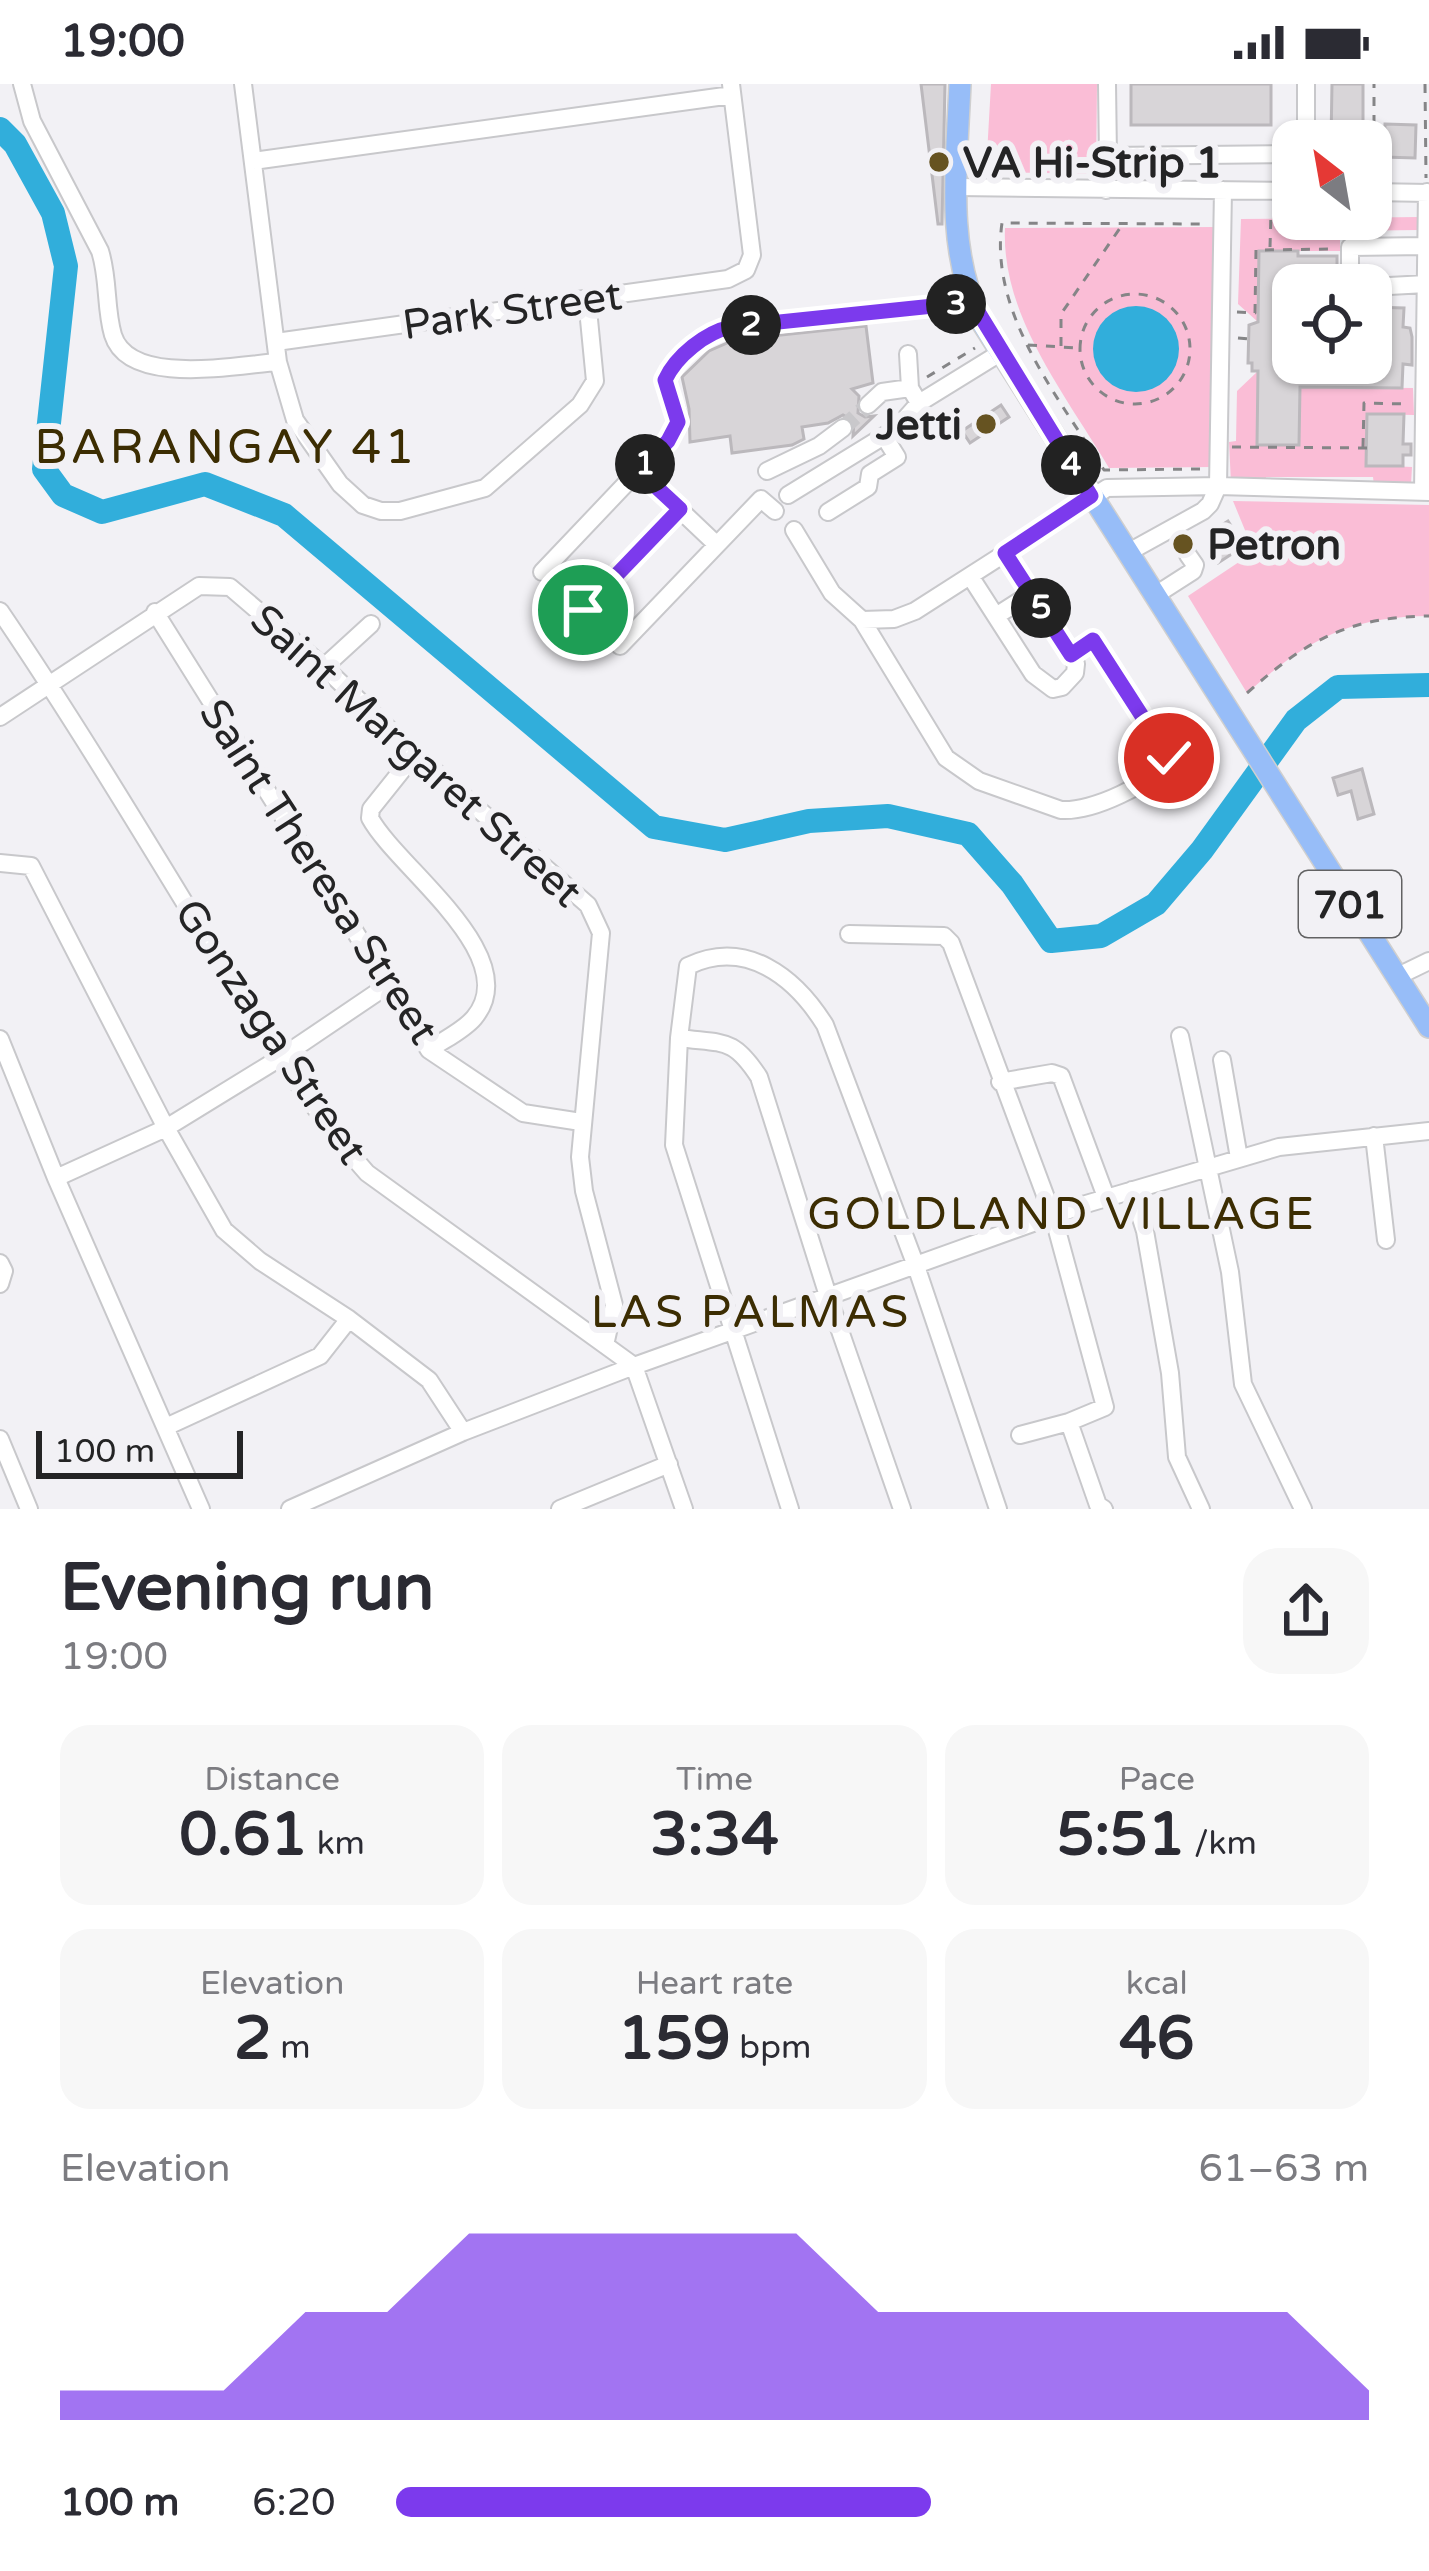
<!DOCTYPE html>
<html lang="en">
<head>
<meta charset="utf-8">
<style>
  body { margin:0; font-family:"Varela Round",sans-serif; background:#f7f7f7; color:#2b2b33; height:100vh; display:flex; flex-direction:column; font-size:45px; white-space:nowrap }
  * { box-sizing:border-box; margin:0 }
  p { font-size:39px; color:#7c7c81 }
  .icon { flex:none; width:66px; height:66px; fill:none; stroke:currentColor; stroke-width:2; stroke-linecap:round; stroke-linejoin:round }
  .map { position:relative; height:1425px; overflow:hidden }
  .panel { display:flex; flex-direction:column; background:#fff; flex:1 }
  .panel>* { flex:none }
  .needle { width:78px; rotate:329deg }
  .fabs { position:absolute; left:1272px; top:36px; display:grid; gap:24px }
  .fabs a { display:grid; place-items:center; width:120px; height:120px; border-radius:24px; background:#fff; box-shadow:0 3px 9px #0004; font-size:60px }
  .scale { position:absolute; left:36px; bottom:30px; width:207px; box-sizing:border-box; padding-left:12px; border:6px solid #242425; border-top:0; font-size:33px; line-height:42px; white-space:nowrap; color:#242425; -webkit-text-stroke:9px #f2f1f5; paint-order:stroke }
  .pin { position:absolute; display:grid; place-items:center; width:102px; height:102px; color:#fff; margin:-51px; border:6px solid #fff; border-radius:50%; box-shadow:0 3px 12px #0007 }
  .km { position:absolute; width:60px; height:60px; margin:-30px; border-radius:50%; background:#222; color:#fff; font-size:33px; line-height:60px; text-align:center }
  .round { display:grid; place-items:center; flex:none; width:126px; height:126px; border-radius:36px; background:#f7f7f7 }
  .overview { display:flex; align-items:center; justify-content:space-between; height:204px; padding:0 60px }
  h1 { font-size:66px; font-weight:700; line-height:90px }
  .figures { display:grid; grid-template-columns:repeat(3,1fr); gap:18px; height:204px; padding:12px 60px }
  .figures div { display:grid; align-content:center; border-radius:30px; background:#f7f7f7; text-align:center }
  .figures b { font-size:60px; font-weight:700 }
  .figures small { font-size:33px; font-weight:400 }
  .figures p { font-size:33px }
  .chart { height:336px; padding:24px 60px }
  .chart p { display:flex; justify-content:space-between }
  .chart svg { width:100%; height:216px; margin-top:12px; fill:#7c3aed; opacity:.7 }
  ul { padding:0 60px; list-style:none; font-size:39px }
  li { display:grid; grid-template-columns:192px 144px 1fr; align-items:center; height:90px }
  li i { height:30px; border-radius:15px; background:#7c3aed }
  .status { display:flex; justify-content:space-between; align-items:center; height:84px; padding:0 60px; background:#fff; direction:ltr }
  .status svg { height:33px; fill:currentColor }
  .map>svg:first-child { display:block }
  .green { fill:#fabdd6 }
  .water { fill:#31aedb }
  .lines { fill:none; stroke-linecap:round; stroke-linejoin:round }
  .river { stroke:#31aedb; stroke-width:24 }
  .building { fill:#d8d5d8; stroke:#bbb8bc; stroke-width:3 }
  .minor-tunnel { stroke:#c9c8cb; stroke-width:16; stroke-dasharray:16 8; stroke-linecap:butt }
  .minor-casing { stroke:#c8c8cb; stroke-width:20 }
  .major-casing { stroke:#cfcfcf; stroke-width:24 }
  .path { stroke:#858587; stroke-width:3; stroke-dasharray:9 9; stroke-linecap:butt }
  .minor { stroke:#fff; stroke-width:16 }
  .major { stroke:#97bdf8; stroke-width:21 }
  .route-casing { stroke:#fff; stroke-width:24 }
  .route { stroke:#7c3aed; stroke-width:15 }
  .poi-dot { fill:#665321; stroke:#f2f1f5; stroke-width:4.5 }
  .labels { text-anchor:middle; stroke-width:12; stroke-linejoin:round; paint-order:stroke }
  .shield { fill:#f2f1f5; stroke:#626263; stroke-width:3 }
  .shield-label { font-size:39px; font-weight:bold; fill:#242425 }
  .poi-label { font-size:42px; font-weight:bold; fill:#242425; stroke:#f2f1f5; text-anchor:start }
  .street-label { font-size:42px; fill:#242425; stroke:#f2f1f5 }
  .neighbourhood-label { font-size:45px; letter-spacing:3px; fill:#3c2d02; stroke:#f2f1f5 }
  .quarter-label { font-size:48px; letter-spacing:3px; fill:#3c2d02; stroke:#f2f1f5 }
</style>
</head>
<body>
<div class="status"><b>19:00</b><svg viewBox="0 0 49 12"><path d="M0 12V9h3v3zM5 12V6h3v6zM10 12V3h3v9zM15 12V0h3v12zM26 1h20v11H26zM47 4h2v5h-2z"/></svg></div>
<div class="map">
<svg width="1429" height="1425" viewBox="0 0 1429 1425">
  <rect width="100%" height="100%" fill="#f2f1f5"/>
  <path class="green" d="M991 0H1097L1096 90 986 88Z
    M1419 133V146L1340 147V167H1260L1258 238 1238 220 1241 135Z
    M1215 143 1211 383 1109 384C1066 311 1001 232 1005 144Z
    M1258 287V361H1299L1300 303 1413 304 1414 331 1367 330 1366 381 1412 383 1411 400 1374 401 1373 393H1266L1265 400 1231 399 1229 358 1236 357 1237 307Z
    M1233 417 1429 421V532C1348 533 1307 556 1247 609L1188 512 1254 468Z"/>
  <path class="water" d="M1093 265a43 43 0 1 1 86 0a43 43 0 1 1-86 0Z"/>
  <g class="lines">
    <path class="river" d="M0 45 15 60 53 129 66 182 44 385 63 411 102 428 205 400 284 431 654 743 725 756 809 737 888 732 968 750 1012 800 1051 857 1101 852 1156 820 1202 766 1296 636 1338 603 1429 601"/>
  </g>
  <path class="building" d="M921 0H945L942 140H938Z
    M1131 0H1271V41H1131Z
    M1332 0H1363V57H1331Z
    M1385 40 1416 41 1415 74 1384 73Z
    M1259 167H1298V172H1337V189L1297 190V201H1293V279H1371V223L1404 224 1403 243 1410 244 1412 253V281L1403 280 1402 304 1300 303 1299 361H1257L1258 287H1252V279H1248L1249 241 1258 238Z
    M866 242 873 299 852 305 859 312 858 329 865 333 874 332 853 352 854 337 843 331 828 339 802 343 804 355 792 361 732 369 730 352 690 358 689 325 682 293 709 267 734 256Z
    M1001 321 1009 333 970 359 962 347Z
    M1367 330H1404L1403 360H1411V371H1403V382H1366Z
    M1228 437 1244 462 1218 479 1209 465 1224 455 1217 444Z
    M1362 685 1374 730 1358 735 1351 707 1338 711 1333 694Z"/>
  <g class="lines">
    <path class="minor-tunnel" d="M843 344 868 321"/>
    <g class="minor-casing">
      <path id="minor" d="M22 0 32 37 100 167C109 195 105 224 113 251 129 303 236 281 278 278
        M243 0 278 278 295 336 340 400 363 421 381 427H400L485 404 580 321 595 297 587 215
        M1107 0 1108 72
        M1306 0V57
        M253 77 732 11
        M957 103 1293 107
        M1106 106 1108 72 1293 70
        M1371 108 1429 109
        M1350 201V163L1426 162
        M1371 203 1426 200
        M276 258 728 195 746 186 752 171 731 0
        M908 270 910 304 919 319
        M868 321 882 308 910 304
        M639 387 717 461
        M767 387 819 362 843 344
        M1423 408 1427 108
        M788 411 897 344 919 319 1000 269
        M828 428 868 403 870 390 897 373 884 352
        M794 446 832 509 862 536 946 674 979 697 1061 726C1092 728 1153 700 1169 674L1093 556 1071 570
        M1127 469 1203 427 1210 420 1218 402 1223 106
        M542 488 674 349 677 328 665 296C676 273 706 248 732 243L972 218
        M970 492 1033 590 1053 605 1062 603 1075 589 1076 580 1005 469
        M1154 512 1193 487 1195 481 1188 471
        M0 527C74 636 142 749 211 862 259 940 306 1020 367 1089L634 1282
        M583 527 679 425
        M155 528 429 966 523 1029 581 1038
        M996 532 1032 509
        M862 536 894 535 915 527 1107 404 1218 402 1429 408
        M620 562 761 415 775 427
        M324 583 371 540
        M0 633 199 502 230 503 324 583 415 670 588 821 601 849 580 1073 584 1107 614 1221 605 1261
        M415 670 371 725 370 734C397 784 526 872 474 934 463 947 443 956 429 966
        M0 779 31 782 166 1044 224 1146 260 1177 349 1235 429 1296 463 1348
        M849 850 944 852 951 859 1054 1135 1105 1323 1069 1338 1098 1421 1104 1425
        M1396 893 1429 877
        M1180 952 1230 1188 1243 1300 1303 1425
        M679 954C724 960 733 953 759 993L829 1215 902 1425
        M0 955 56 1094 201 1425
        M1222 976 1239 1074
        M1000 998 1052 989 1061 992 1106 1113
        M1374 1052 1386 1156
        M56 1094 166 1044 280 974 388 901
        M1132 1106 1145 1147 1170 1289 1177 1373 1201 1425
        M0 1179 4 1187 0 1200
        M634 1282 684 1425
        M168 1342 320 1272 349 1235
        M1020 1351 1069 1338
        M0 1355 29 1425
        M290 1425 463 1348 634 1282 1086 1120 1279 1063 1429 1047
        M560 1425 669 1380
        M790 1425 674 1061 679 954 688 882C746 854 795 893 825 941L916 1182 998 1425"/>
    </g>
    <g class="major-casing">
      <path id="major" d="M960 0C957 78 945 163 980 235L1429 943"/>
    </g>
    <path class="path" d="M1425 0 1426 94
      M1374 94V0
      M1270 163 1271 129
      M1080 265a55 55 0 1 1 110 0a55 55 0 1 1-110 0Z
      M1237 228 1255 229 1256 166 1333 165
      M1238 254 1249 255
      M1028 261 1078 264
      M1061 262V230L1120 144
      M927 293 975 264
      M1232 363 1367 364
      M1363 363 1364 319 1407 320
      M1200 385 1104 386C1059 314 989 229 1002 139L1205 140
      M1247 609C1307 556 1348 533 1429 532"/>
    <use href="#minor" class="minor"/>
    <use href="#major" class="major"/>
  </g>
  <g class="lines">
    <g class="route-casing">
      <path id="route" d="M583 526 680 425 639 387 668 357 678 338 665 296C676 272 706 248 731 243L972 218 1091 412 1005 469 1071 571 1093 556 1169 674"/>
    </g>
    <use href="#route" class="route"/>
  </g>
  <g class="poi-dot">
    <circle cx="939" cy="78" r="12"/>
    <circle cx="986" cy="340" r="12"/>
    <circle cx="1183" cy="460" r="12"/>
  </g>
  <g class="labels">
    <rect class="shield" x="1299" y="787" width="102" height="66" rx="9"/>
    <g class="shield-label">
      <text x="1350" y="834">701</text>
    </g>
    <g class="poi-label">
      <text x="963" y="93">VA Hi-Strip 1</text>
      <text x="962" y="355" text-anchor="end">Jetti</text>
      <text x="1207" y="475">Petron</text>
    </g>
    <g class="street-label">
      <text transform="translate(512 225) rotate(-8)" y="15">Park Street</text>
      <text transform="translate(417 671) rotate(42)" y="15">Saint Margaret Street</text>
      <text transform="translate(320 787) rotate(57)" y="15">Saint Theresa Street</text>
      <text transform="translate(272 947) rotate(56)" y="15">Gonzaga Street</text>
    </g>
    <g class="neighbourhood-label">
      <text x="1062" y="1145">GOLDLAND VILLAGE</text>
      <text x="751" y="1243">LAS PALMAS</text>
    </g>
    <g class="quarter-label">
      <text x="226" y="379">BARANGAY 41</text>
    </g>
  </g>
</svg>
<div class="fabs">
<a><svg class="needle" viewBox="-14 -14 28 28"><path d="M0-13l5 13h-10z" fill="#e53935"/><path d="M0 13l5-13h-10z" fill="#7c7c81"/></svg></a>
<a><svg class="icon" aria-label="locate" viewBox="0 0 24 24"><circle cx="12" cy="12" r="6"/><path d="M12 2v4M12 18v4M2 12h4M18 12h4"/></svg></a>
</div>
<div class="scale">100 m</div>
<div class="pin" style="left:583px;top:526px;background:#1e9e55"><svg class="icon" aria-label="arrive" viewBox="0 0 24 24"><path d="M6 21V4h12l-3 4 3 4H6"/></svg></div>
<div class="pin" style="left:1169px;top:674px;background:#d93025"><svg class="icon" aria-label="check" viewBox="0 0 24 24"><path d="M5 12l5 5 9-10"/></svg></div>
<b class="km" style="left:645px;top:380px">1</b>
<b class="km" style="left:751px;top:241px">2</b>
<b class="km" style="left:956px;top:220px">3</b>
<b class="km" style="left:1071px;top:381px">4</b>
<b class="km" style="left:1041px;top:524px">5</b>
</div>
<section class="panel">
<div class="overview"><div><h1>Evening run</h1><p>19:00</p></div><a class="round"><svg class="icon" aria-label="share" viewBox="0 0 24 24"><path d="M12 15V3M7 8l5-5 5 5M5 13v7h14v-7"/></svg></a></div>
<div class="figures">
<div><p>Distance</p><b>0.61<small> km</small></b></div>
<div><p>Time</p><b>3:34</b></div>
<div><p>Pace</p><b>5:51<small> /km</small></b></div>
</div>
<div class="figures">
<div><p>Elevation</p><b>2<small> m</small></b></div>
<div><p>Heart rate</p><b>159<small> bpm</small></b></div>
<div><p>kcal</p><b>46</b></div>
</div>
<div class="chart"><p><span>Elevation</span>61–63 m</p>
<svg viewBox="0 0 160 44" preserveAspectRatio="none"><path d="M0 44V38L10 38L20 38L30 22L40 22L50 6L60 6L70 6L80 6L90 6L100 22L110 22L120 22L130 22L140 22L150 22L160 38V44z"/></svg>
</div>
<ul>
<li><b>100 m</b>6:20<i style="width:55%"></i></li>
</ul>
</section>
</body>
</html>
